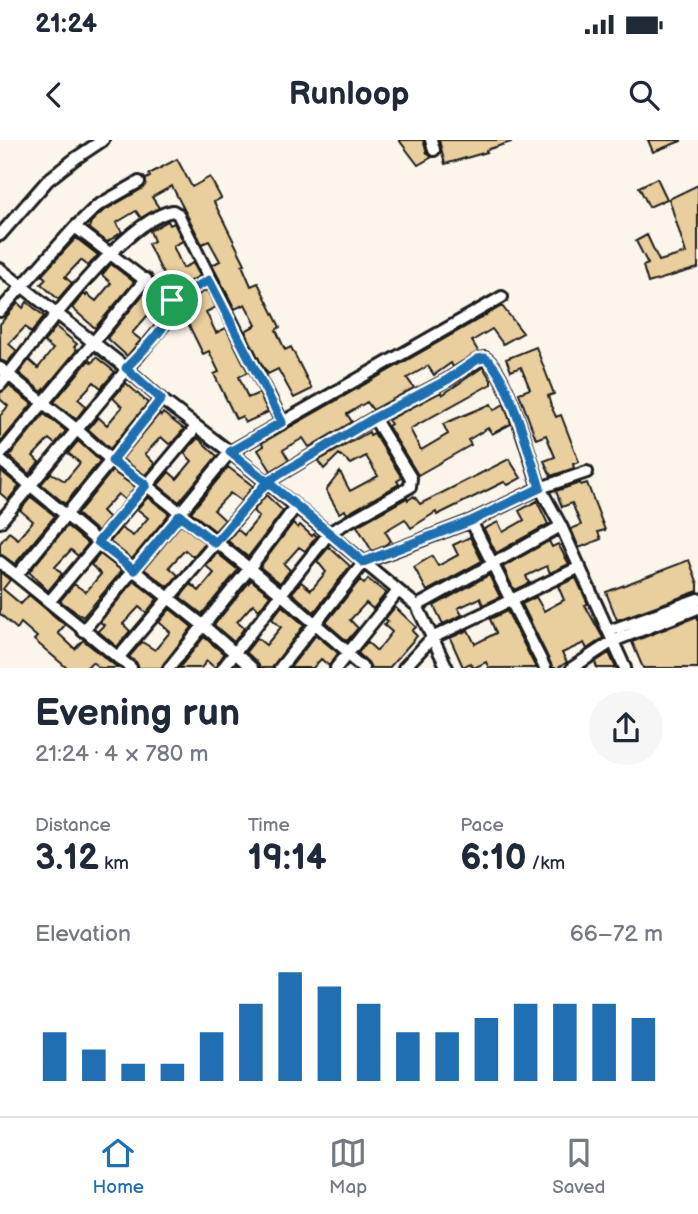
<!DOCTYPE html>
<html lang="en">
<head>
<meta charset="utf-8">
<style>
  body { margin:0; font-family:"Balsamiq Sans",sans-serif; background:#f6f6f7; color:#1f2937; height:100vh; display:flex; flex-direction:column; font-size:26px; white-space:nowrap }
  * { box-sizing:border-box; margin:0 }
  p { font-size:23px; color:#747a83 }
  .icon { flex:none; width:38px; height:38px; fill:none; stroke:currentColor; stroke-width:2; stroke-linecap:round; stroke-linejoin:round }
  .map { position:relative; height:528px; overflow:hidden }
  .drawer { display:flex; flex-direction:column; background:#fff; flex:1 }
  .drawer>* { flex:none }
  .pin { position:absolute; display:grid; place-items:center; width:60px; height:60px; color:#fff; margin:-30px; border:4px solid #fff; border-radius:50%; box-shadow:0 2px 7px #0007 }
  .round { display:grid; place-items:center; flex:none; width:74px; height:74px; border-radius:37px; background:#f6f6f7 }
  .headline { display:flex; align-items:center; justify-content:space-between; height:119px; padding:0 35px }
  h1 { font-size:38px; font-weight:800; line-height:52px }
  .stats { display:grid; grid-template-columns:repeat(3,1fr); gap:10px; height:119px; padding:7px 35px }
  .stats div { display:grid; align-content:center }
  .stats b { font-size:35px; font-weight:800 }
  .stats small { font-size:19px; font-weight:400 }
  .stats p { font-size:19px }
  .chart { height:196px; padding:14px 35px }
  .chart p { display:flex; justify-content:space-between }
  .chart svg { width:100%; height:126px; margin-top:7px; stroke:#1f6fb2; stroke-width:6 }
  .status { display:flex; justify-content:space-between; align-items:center; height:49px; padding:0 35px; background:#fff; direction:ltr }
  .status svg { height:19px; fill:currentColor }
  header { display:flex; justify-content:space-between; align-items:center; height:91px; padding:0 35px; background:#fff; font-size:32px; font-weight:800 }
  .menu { display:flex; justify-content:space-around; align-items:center; height:98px; border-top:2px solid #e0e1e3; background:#fff; font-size:19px; color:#747a83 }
  .menu a { display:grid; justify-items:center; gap:4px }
  .menu .current { color:#1f6fb2 }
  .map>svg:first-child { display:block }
  .building { fill:#e9ce9e; stroke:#1c1c1c; stroke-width:2 }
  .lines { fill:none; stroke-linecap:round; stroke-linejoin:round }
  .minor-casing { stroke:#1c1c1c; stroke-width:16 }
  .minor { stroke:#fff; stroke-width:10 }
  .route-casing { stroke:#fff; stroke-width:14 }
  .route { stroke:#1f6fb2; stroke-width:9 }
</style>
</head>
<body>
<div class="status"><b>21:24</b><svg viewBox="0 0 49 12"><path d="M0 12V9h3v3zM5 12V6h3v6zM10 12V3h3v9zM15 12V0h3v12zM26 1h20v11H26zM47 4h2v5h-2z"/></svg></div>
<header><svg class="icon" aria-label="back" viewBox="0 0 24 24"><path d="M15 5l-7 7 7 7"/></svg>Runloop<svg class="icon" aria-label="search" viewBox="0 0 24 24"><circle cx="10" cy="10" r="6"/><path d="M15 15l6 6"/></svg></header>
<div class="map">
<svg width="698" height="528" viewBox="0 0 698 528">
  <rect width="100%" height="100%" fill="#fbf5ec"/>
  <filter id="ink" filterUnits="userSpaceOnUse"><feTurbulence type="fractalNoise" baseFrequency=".0143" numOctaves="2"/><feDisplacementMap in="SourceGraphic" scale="14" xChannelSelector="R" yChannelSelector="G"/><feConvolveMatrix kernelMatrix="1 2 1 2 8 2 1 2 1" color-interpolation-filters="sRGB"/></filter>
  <g filter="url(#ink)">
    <path class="building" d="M399 0H423L427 13 432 17 418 25Z
      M439 0H511V2L486 10 487 12 445 24Z
      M648 0H681V1L653 12Z
      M177 19 192 47 210 37 221 58 214 62 245 124 242 125 251 146 258 143 280 187 276 190 285 210 291 207 312 249 294 258 278 229 268 234 262 225 245 191 256 185 245 164 235 169 212 125 220 121 209 101 202 104 172 46 152 57 159 68 141 78 136 71 116 83 122 92 107 102 89 88 91 82 102 72 143 48 146 39 150 37 149 34Z
      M657 38 667 59 649 67 639 47Z
      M698 45V128L648 143 643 126 648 124 636 101 647 95 659 121 686 113 669 59Z
      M168 81 170 85 174 83 183 101 173 106 183 128 193 123 200 136 172 151 148 104 154 101 150 91Z
      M76 98 98 115 88 126 81 120 65 137 72 143 58 159 41 144 46 139 42 135Z
      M111 124 134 142 95 188 72 168 84 154 86 156 87 154 96 161 111 143 102 135Z
      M207 150 216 167 206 172 216 193 226 188 248 232 239 237 248 258 259 253 268 272 245 283 242 276 236 279 214 234 219 232 209 211 203 214 181 169V164Z
      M146 151 165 165V168L156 182 148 175 132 193 141 200 127 216 107 198Z
      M27 162 44 176 31 193 25 187 9 204 17 211 7 223 0 220V184L18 163 23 168Z
      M502 166 523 193 503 204 492 189 472 201 478 211 476 213 453 227 451 223 434 235 428 226 407 238 414 248 373 270 367 262 347 274 352 282 309 307 303 298 283 310 289 320 271 331 258 310 264 306 262 303Z
      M56 187 77 204 74 207 77 210 42 252 19 233 29 220 38 228 53 209 44 202Z
      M536 207 554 254 548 256 551 266 556 277 561 275 579 322 573 324 574 328 551 336 544 321 555 317 546 295 536 299 519 253 530 249 521 227 511 231 506 219Z
      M96 217 115 232 101 248 94 242 78 259 86 266 76 279 54 262 89 220 92 223Z
      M483 227 491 240V244L410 289 421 310 448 294 443 284 491 264 494 270 504 264 511 284 492 294 488 288 468 300 471 305 418 335 388 286 391 284 388 280 441 252 442 255Z
      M126 243 148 263 110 309 88 289 98 277 107 285 122 267 113 258Z
      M9 246 32 264 0 303V276L8 266 0 259V253Z
      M163 273 184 289 172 303 169 304 161 297 145 314 155 324 145 335 122 319 159 274 161 276Z
      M44 274 66 291 55 304 49 299 33 316 39 322 29 334 9 316Z
      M369 292 370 295 374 293 402 338 397 341 399 344 347 374 345 370 339 373 326 350 340 332 350 351 378 336 366 316 351 324 339 314 324 329 318 321Z
      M198 298 217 316 179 362 158 345 169 332 177 339 192 321 184 313Z
      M78 301 100 321 65 364 41 344 51 333 65 341 80 323 68 313Z
      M509 319 521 338 508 345 504 342 437 375 436 372 411 388 405 379 385 391 391 401 380 408 372 411 357 386 407 358 408 360 414 356 420 364Z
      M228 327 253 346 241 361 230 353 214 370 225 380 215 391 191 372Z
      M1 331 19 346 8 360 0 353Z
      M112 331 135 347 125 360 118 354 102 371 109 378 98 392 77 374Z
      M580 343 581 345 587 343 605 390 598 392 601 399 579 408 571 389 581 385 572 363 562 367 556 351Z
      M266 355 283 371 248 417 228 401 237 389 244 395 259 377 253 371Z
      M31 357 55 376 15 424 0 414V403L9 392 18 399 33 381 20 370Z
      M148 357 169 374 132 419 110 402 121 388 133 396 148 378 137 369Z
      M537 361 548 384 496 413 484 389 498 382 503 392 524 380 519 371Z
      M293 383 298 388 300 385 312 396 314 394 317 396 305 411 299 407 284 424 290 430 280 443 260 427Z
      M181 384 205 403 193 417 185 410 169 427 178 435 168 447 144 429Z
      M67 386 88 404 78 416 71 410 55 427 62 434 48 451 29 432Z
      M470 397 482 421 427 451 414 427 432 416 438 426 458 415 453 405Z
      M549 401 552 407 558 404 569 424 550 433 547 426 526 436 529 443 514 450 503 427Z
      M329 407 350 426 314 472 292 453 301 442 311 450 326 432 317 421Z
      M217 413 238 430 202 474 180 457 191 444 199 451 214 433 206 426Z
      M100 414 122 431 83 477 60 461 74 444 86 452 101 434 91 425Z
      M689 420 698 444V451L617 480 606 452Z
      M0 432 10 440 3 449 21 464 29 455 65 485 58 493 75 509 83 500 118 528H100L92 522 86 528H67L34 500 37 497 21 483 17 489 0 474Z
      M489 435 500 457 483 465 480 458 458 468 462 475 443 484 434 466Z
      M576 438 588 464 585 465 603 498 587 509 584 503 562 513 567 522 558 528H553L522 464 536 457 544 471 564 460 558 446Z
      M368 439 386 453 373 469 366 463 350 480 358 488 347 501 326 483 360 440 364 444Z
      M251 440 270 455 259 470 253 464 237 482 244 488 234 502 214 485Z
      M134 441 157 459 146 473 139 467 123 484 130 491 117 507 98 491 104 485 100 482Z
      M282 466 304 485 272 528H260L258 523 246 512 257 498 266 505 281 487 272 479Z
      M395 467 416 487 412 491 417 496 389 528H371L368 522 358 513 367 502 377 511 392 492 384 485 388 481 385 479Z
      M170 469 192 487 161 528H139L136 522 129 517 142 502 155 510 170 492 159 482Z
      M507 471 536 528H489L486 522 474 528 470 523 463 527 450 498 468 490 475 504 496 493 490 479Z
      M698 476V528H643L632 502Z
      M316 495 338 513 329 526 321 519 313 528H290Z
      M204 497 224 514 215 528 207 521 201 528H179Z
      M609 513 616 528H597L595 522Z"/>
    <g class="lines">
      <g class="minor-casing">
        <path id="minor" d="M431 0 434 10
          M0 95 48 40 76 18 103 0
          M0 129 126 228 161 259 230 312 417 466 447 528
          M171 160 209 140
          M0 171 75 87
          M0 228 76 289 112 321 146 345 282 455 348 512 351 518 363 528
          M0 245C33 204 125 78 173 71L178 74 282 282
          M0 315 146 139
          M0 320 98 402 204 486 252 528
          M471 381 545 528
          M0 382 168 180C171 173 176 167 171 160L75 87 97 66 139 42
          M0 422 131 528
          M17 435 161 259
          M49 462 196 287
          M417 466 561 386
          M83 491 230 312 502 157
          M609 491 698 459
          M118 518 267 342 374 278 447 240 478 220 485 218C508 232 530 320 540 348L587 332
          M169 528 249 429 296 366
          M223 528 330 392 410 347 411 338 374 278
          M280 528 364 422 471 381 540 348 561 386 625 528
          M336 528 398 451
          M404 528 432 498 580 427
          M572 528 613 501 698 468"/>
      </g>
      <use href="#minor" class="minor"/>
    </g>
  </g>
  <g class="lines" filter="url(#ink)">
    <g class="route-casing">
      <path id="route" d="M172 160C178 178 139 214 126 228L161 259 112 321 146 345 98 402 134 430 180 375 215 403 267 342 374 278 447 240 478 219 485 218C508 232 531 320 540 348L471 381 363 422C320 384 275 348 230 312L282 282 209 140 172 160"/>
    </g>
    <use href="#route" class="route"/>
  </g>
</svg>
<div class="pin" style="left:172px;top:160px;background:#1e9e55"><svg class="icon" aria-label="arrive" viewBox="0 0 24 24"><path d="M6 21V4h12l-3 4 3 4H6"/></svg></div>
</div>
<section class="drawer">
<div class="headline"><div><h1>Evening run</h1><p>21:24 · 4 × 780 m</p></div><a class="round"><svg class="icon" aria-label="share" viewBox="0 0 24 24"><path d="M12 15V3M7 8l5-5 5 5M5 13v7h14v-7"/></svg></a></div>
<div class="stats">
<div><p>Distance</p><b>3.12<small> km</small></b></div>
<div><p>Time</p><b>19:14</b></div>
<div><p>Pace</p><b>6:10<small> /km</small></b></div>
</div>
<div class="chart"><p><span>Elevation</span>66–72 m</p>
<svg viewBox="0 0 160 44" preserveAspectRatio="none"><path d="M5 44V27M15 44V33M25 44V38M35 44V38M45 44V27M55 44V17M65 44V6M75 44V11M85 44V17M95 44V27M105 44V27M115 44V22M125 44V17M135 44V17M145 44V17M155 44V22"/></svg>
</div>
</section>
<nav class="menu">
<a class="current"><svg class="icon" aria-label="home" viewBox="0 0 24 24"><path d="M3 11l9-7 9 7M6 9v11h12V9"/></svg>Home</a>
<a><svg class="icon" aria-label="map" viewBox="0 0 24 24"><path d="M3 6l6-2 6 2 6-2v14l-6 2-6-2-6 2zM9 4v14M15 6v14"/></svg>Map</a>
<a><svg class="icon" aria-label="saved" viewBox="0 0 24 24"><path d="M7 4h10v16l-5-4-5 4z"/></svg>Saved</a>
</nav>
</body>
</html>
